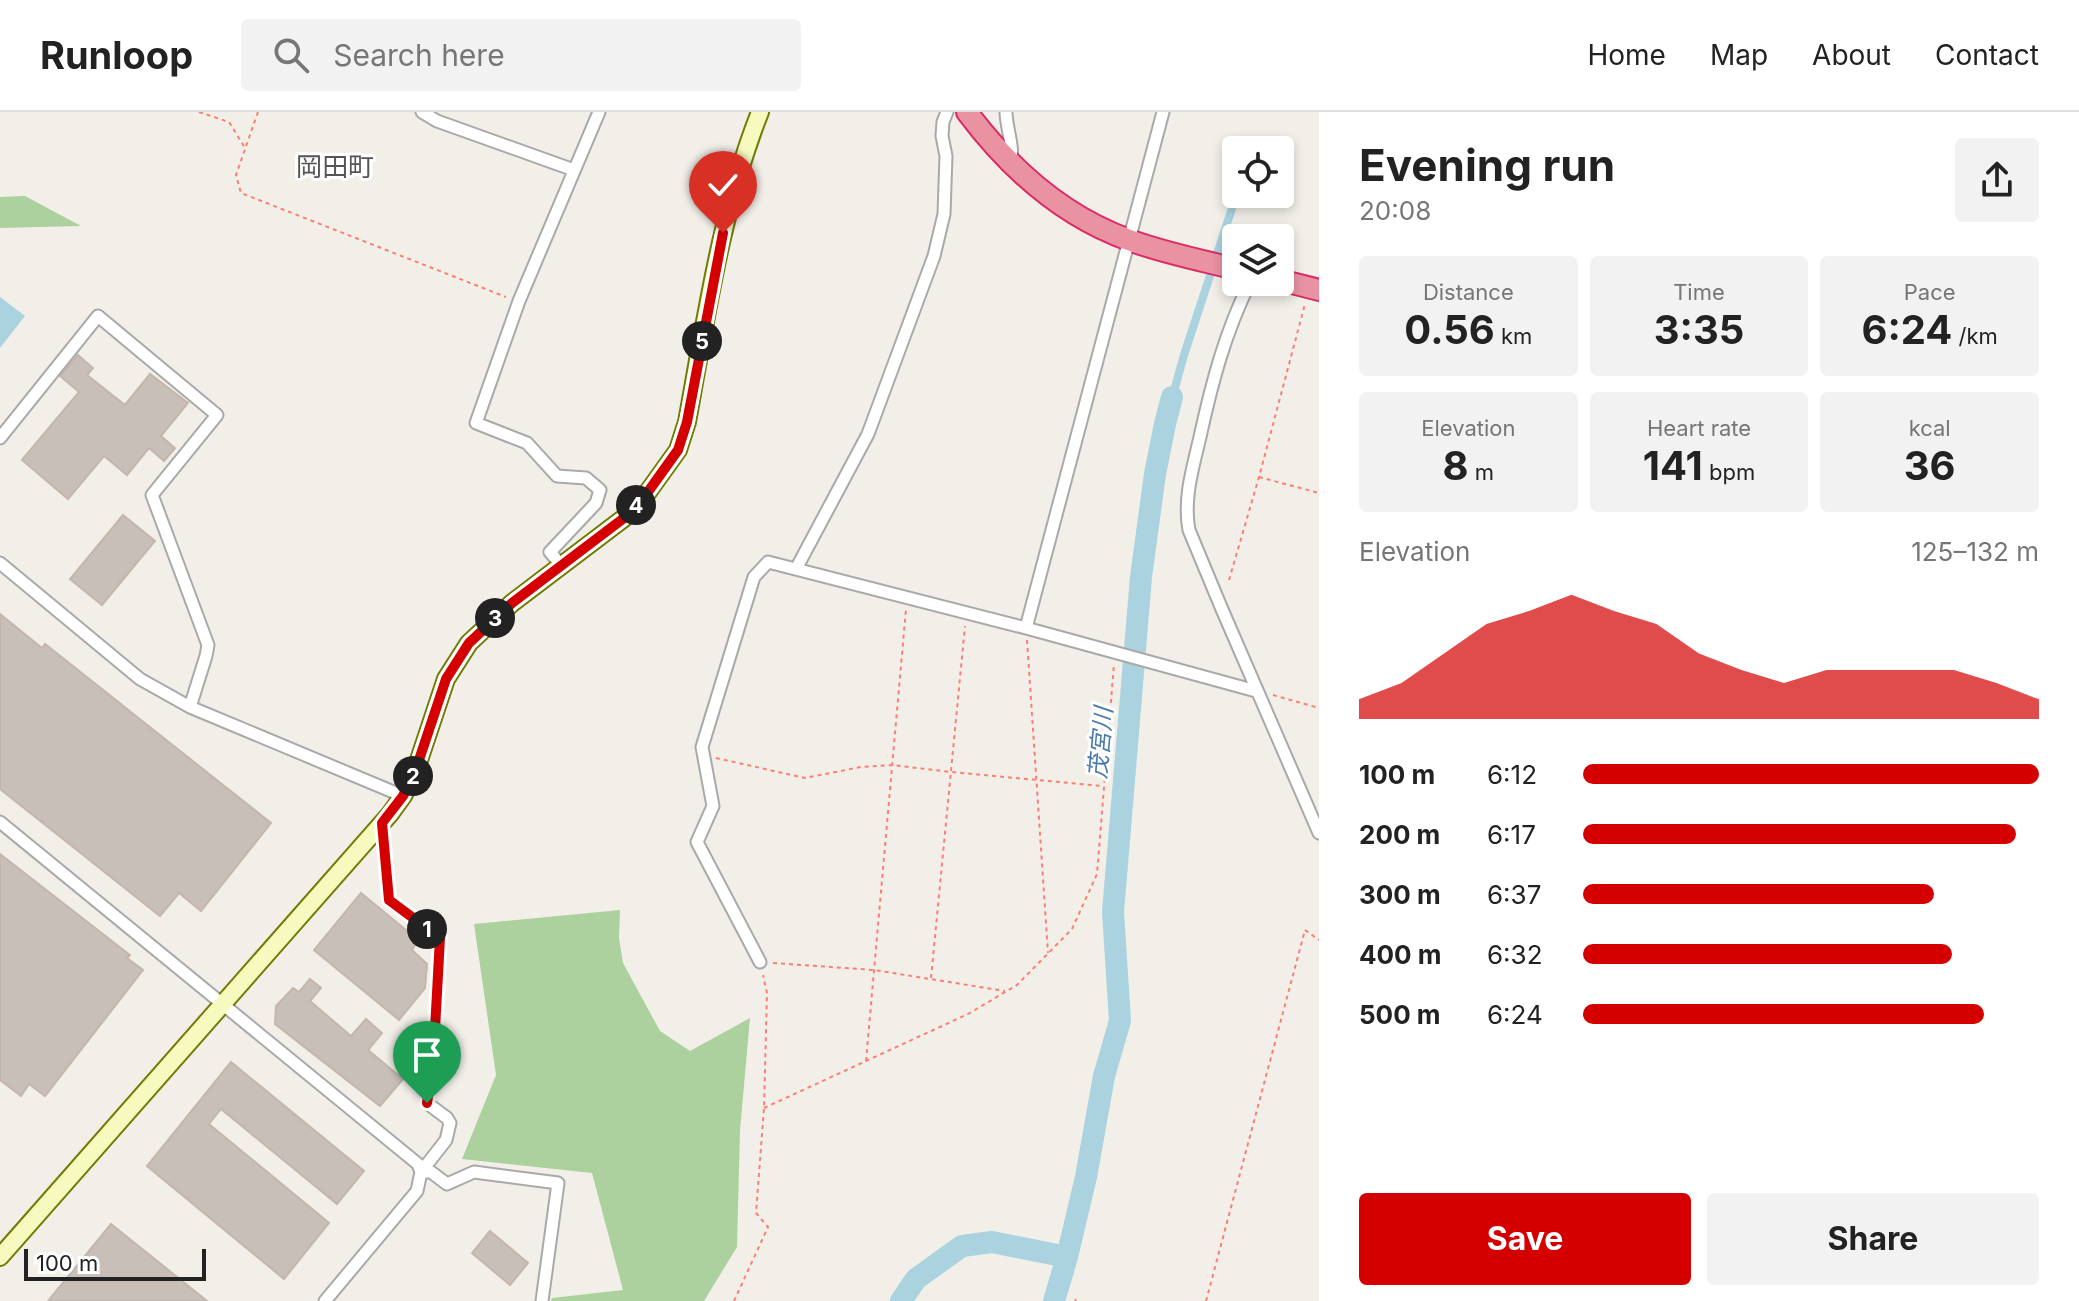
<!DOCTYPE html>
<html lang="en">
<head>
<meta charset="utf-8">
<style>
  body { margin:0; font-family:Inter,"Noto Sans JP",sans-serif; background:#f2f2f2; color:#222; height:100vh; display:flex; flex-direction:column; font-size:30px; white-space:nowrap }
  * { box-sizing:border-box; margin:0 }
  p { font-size:26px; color:#767676 }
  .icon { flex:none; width:44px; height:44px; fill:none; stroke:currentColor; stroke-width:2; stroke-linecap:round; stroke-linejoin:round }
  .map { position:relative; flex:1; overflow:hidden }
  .drawer { display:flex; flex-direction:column; background:#fff; width:760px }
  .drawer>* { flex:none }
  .buttons { position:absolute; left:1222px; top:24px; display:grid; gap:16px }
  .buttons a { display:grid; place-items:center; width:72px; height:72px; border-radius:8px; background:#fff; box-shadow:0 4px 12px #0003; font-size:40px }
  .scale { position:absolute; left:24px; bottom:20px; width:182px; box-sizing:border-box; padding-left:8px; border:4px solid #222; border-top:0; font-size:22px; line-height:28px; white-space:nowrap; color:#222; -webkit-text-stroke:6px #fff; paint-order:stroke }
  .pin { position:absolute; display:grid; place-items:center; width:68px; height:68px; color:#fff; margin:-82px -34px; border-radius:50% 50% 50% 0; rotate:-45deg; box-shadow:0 0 8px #0007 }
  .pin .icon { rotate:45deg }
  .km { position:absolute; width:40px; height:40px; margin:-20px; border-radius:50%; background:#222; color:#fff; font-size:22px; line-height:40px; text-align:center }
  .round { display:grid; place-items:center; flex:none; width:84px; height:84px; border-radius:8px; background:#f2f2f2 }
  .headline { display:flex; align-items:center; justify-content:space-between; height:136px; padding:0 40px }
  h1 { font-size:44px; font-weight:700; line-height:60px }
  .stats { display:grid; grid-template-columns:repeat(3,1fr); gap:12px; height:136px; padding:8px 40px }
  .stats div { display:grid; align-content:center; border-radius:8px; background:#f2f2f2; text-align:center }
  .stats b { font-size:40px; font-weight:700 }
  .stats small { font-size:22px; font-weight:400 }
  .stats p { font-size:22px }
  .chart { height:224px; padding:16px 40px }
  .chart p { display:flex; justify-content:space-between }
  .chart svg { width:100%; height:144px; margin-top:8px; fill:#d40000; opacity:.7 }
  .cta { display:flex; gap:16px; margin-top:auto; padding:16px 40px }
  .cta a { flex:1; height:92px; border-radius:8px; background:#d40000; color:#fff; font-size:32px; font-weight:700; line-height:92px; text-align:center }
  .cta a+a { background:#f2f2f2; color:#222 }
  ul { padding:0 40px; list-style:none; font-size:26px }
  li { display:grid; grid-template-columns:128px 96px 1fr; align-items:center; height:60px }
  li i { height:20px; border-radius:10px; background:#d40000 }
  header { display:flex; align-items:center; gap:48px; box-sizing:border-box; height:112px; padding:0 40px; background:#fff; border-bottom:2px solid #e0e0e0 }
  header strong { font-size:38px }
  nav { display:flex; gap:44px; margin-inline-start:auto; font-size:28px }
  .search { width:560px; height:72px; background:#f2f2f2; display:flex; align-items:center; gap:20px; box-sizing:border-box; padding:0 28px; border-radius:8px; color:#767676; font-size:30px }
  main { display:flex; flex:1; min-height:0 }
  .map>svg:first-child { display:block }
  .forest { fill:#add19e }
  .water { fill:#aad3df }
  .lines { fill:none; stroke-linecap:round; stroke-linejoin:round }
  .river { stroke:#aad3df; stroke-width:22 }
  .building { fill:#c7bfb8; stroke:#c4b6ab; stroke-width:2 }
  .street-casing { stroke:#a9a9a9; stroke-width:15 }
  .secondary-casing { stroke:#707d05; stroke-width:20 }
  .highway-casing { stroke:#dc2a67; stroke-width:24 }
  .path { stroke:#fa8072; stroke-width:2; stroke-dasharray:4 4; stroke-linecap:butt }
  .street { stroke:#fff; stroke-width:11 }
  .secondary { stroke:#f7fabf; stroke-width:16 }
  .highway { stroke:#e892a2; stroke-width:20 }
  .route-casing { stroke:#fff; stroke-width:16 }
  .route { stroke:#d40000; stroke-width:10 }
  .labels { text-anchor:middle; stroke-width:6; stroke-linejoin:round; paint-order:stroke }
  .water-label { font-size:24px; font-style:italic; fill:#4a7aab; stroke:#fff }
  .quarter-label { font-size:26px; fill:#555; stroke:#fff }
</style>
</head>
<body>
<header>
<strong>Runloop</strong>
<div class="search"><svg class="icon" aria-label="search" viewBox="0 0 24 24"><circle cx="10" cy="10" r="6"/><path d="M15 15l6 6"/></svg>Search here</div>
<nav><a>Home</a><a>Map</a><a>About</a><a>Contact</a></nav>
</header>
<main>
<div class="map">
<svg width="1319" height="1189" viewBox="0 0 1319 1189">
  <rect width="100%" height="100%" fill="#f2efe9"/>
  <path class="forest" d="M24 84H25L81 114 0 116V85Z
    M620 798 619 826 623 851 660 919 690 939 750 906 740 1018 737 1135 704 1189H551L552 1186 623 1178 592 1061 462 1047 496 963 474 812Z"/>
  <path class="water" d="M1236 71V82H1241L1188 244 1169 313 1161 311 1180 242Z
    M0 185 25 204 0 236Z"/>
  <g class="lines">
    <path class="river" d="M901 1189 916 1167 962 1134 992 1130 1067 1145
      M1054 1189 1067 1145 1086 1065 1104 964 1120 909 1113 800 1141 465 1155 362 1165 312 1172 285"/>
  </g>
  <path class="building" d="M78 243 93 256 87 263 125 293 150 262 188 291 161 324 175 336 164 349 149 336 127 363 104 344 68 387 22 348 79 280 60 264Z
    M123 403 155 429 102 493 70 467Z
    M0 502 42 536 45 532 271 711 201 799 179 781 160 804 0 677Z
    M0 742 130 843 127 846 143 858 45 984 29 972 21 984 0 968Z
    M361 781 418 828 412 838 427 852 425 876 399 908 314 838Z
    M310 867 321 876 310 889 351 924 366 907 382 921 368 938 403 967 380 994 275 912 276 894 293 876 299 880Z
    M231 950 364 1059 337 1092 221 997 209 1012 329 1111 284 1167 147 1054Z
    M111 1112 207 1189H48Z
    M490 1119 528 1151 510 1173 472 1141Z"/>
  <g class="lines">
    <g class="street-casing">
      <path id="street" d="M422 0 437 9 574 58
        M1006 0C1006 16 1015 36 1010 51
        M1250 170C1225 221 1212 270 1200 325 1193 355 1183 387 1189 418L1221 495 1319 721
        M0 326 98 204 217 303 152 383 208 533 206 544 190 595
        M0 451 140 567 190 595 403 684
        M562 454 550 440 596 391 600 378 586 366 557 364 527 331 476 311 519 189 599 0
        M796 457 868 322 934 144 944 102 946 44 942 24 943 10 947 0
        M1026 516 1163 0
        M0 710 418 1052 421 1060
        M760 850 697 730 713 694 702 635 754 465 768 450 1026 516 1256 579
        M421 1060H431L447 1072 474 1060 558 1071 542 1189
        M325 1189 417 1079 421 1060 446 1028 450 1011 447 1006 427 991 433 954 440 826 389 788 382 711"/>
    </g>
    <g class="secondary-casing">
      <path id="secondary" d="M0 1145 390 702 403 684 415 660 446 567 469 531 512 491 624 406 645 384 678 338 687 310C706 206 721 99 760 0"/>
    </g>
    <g class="highway-casing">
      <path id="highway" d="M967 0C1009 56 1062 104 1129 128 1164 141 1200 148 1236 157
        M1280 168 1319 178"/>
    </g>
    <path class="path" d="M199 0 229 10 245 36
      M258 0 236 63 241 81 506 185
      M1259 365 1319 381
      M1229 468 1259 365 1305 192
      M1027 528 1048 841
      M1273 583 1319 596
      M716 646 805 666 861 655 892 653 951 660 1102 674
      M773 851 874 858 1005 879
      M931 866 965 514
      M866 949 906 497
      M764 996 968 902 1017 873 1072 817 1097 762 1114 552
      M734 1189 768 1115 756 1101 764 996 767 881 763 863
      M1075 1189 1076 1187
      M1206 1189 1305 818 1319 828"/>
    <use href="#street" class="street"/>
    <use href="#secondary" class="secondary"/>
    <use href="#highway" class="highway"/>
  </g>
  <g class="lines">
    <g class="route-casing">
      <path id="route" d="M427 991 433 954 440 826 389 788 382 711 403 684 415 660 446 567 469 531 512 491 624 406 645 384 678 338 687 310 723 121"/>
    </g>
    <use href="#route" class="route"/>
  </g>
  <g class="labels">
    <g class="water-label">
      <text transform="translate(1101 631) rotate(-85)" y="8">茂宮川</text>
    </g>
    <g class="quarter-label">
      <text x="335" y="64">岡田町</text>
    </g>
  </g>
</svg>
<div class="buttons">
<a><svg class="icon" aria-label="locate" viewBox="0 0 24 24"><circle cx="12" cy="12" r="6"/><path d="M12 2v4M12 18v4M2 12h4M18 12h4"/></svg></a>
<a><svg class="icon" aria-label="layers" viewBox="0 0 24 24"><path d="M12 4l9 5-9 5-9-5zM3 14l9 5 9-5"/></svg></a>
</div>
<div class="scale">100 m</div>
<div class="pin" style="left:427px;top:991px;background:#1e9e55"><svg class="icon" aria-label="arrive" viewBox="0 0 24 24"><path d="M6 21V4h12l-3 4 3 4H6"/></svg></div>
<div class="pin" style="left:723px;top:121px;background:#d93025"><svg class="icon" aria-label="check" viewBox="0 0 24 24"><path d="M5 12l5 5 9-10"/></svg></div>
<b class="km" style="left:427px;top:817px">1</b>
<b class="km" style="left:413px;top:664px">2</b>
<b class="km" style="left:495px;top:506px">3</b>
<b class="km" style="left:636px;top:393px">4</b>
<b class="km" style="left:702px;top:229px">5</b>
</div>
<section class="drawer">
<div class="headline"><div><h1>Evening run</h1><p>20:08</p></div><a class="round"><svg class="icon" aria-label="share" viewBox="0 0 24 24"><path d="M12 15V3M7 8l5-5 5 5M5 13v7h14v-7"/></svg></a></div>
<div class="stats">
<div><p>Distance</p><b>0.56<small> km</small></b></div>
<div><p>Time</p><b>3:35</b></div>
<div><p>Pace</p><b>6:24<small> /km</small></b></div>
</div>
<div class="stats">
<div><p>Elevation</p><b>8<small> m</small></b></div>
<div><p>Heart rate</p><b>141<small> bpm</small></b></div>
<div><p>kcal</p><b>36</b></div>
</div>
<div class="chart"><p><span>Elevation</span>125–132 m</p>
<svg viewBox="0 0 160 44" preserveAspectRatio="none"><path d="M0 44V38L10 33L20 24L30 15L40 11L50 6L60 11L70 15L80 24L90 29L100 33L110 29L120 29L130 29L140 29L150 33L160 38V44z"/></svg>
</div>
<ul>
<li><b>100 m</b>6:12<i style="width:100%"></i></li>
<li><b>200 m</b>6:17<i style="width:95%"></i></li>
<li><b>300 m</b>6:37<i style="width:77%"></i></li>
<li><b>400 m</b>6:32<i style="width:81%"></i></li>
<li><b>500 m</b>6:24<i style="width:88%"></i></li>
</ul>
<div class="cta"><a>Save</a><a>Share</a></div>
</section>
</main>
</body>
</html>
